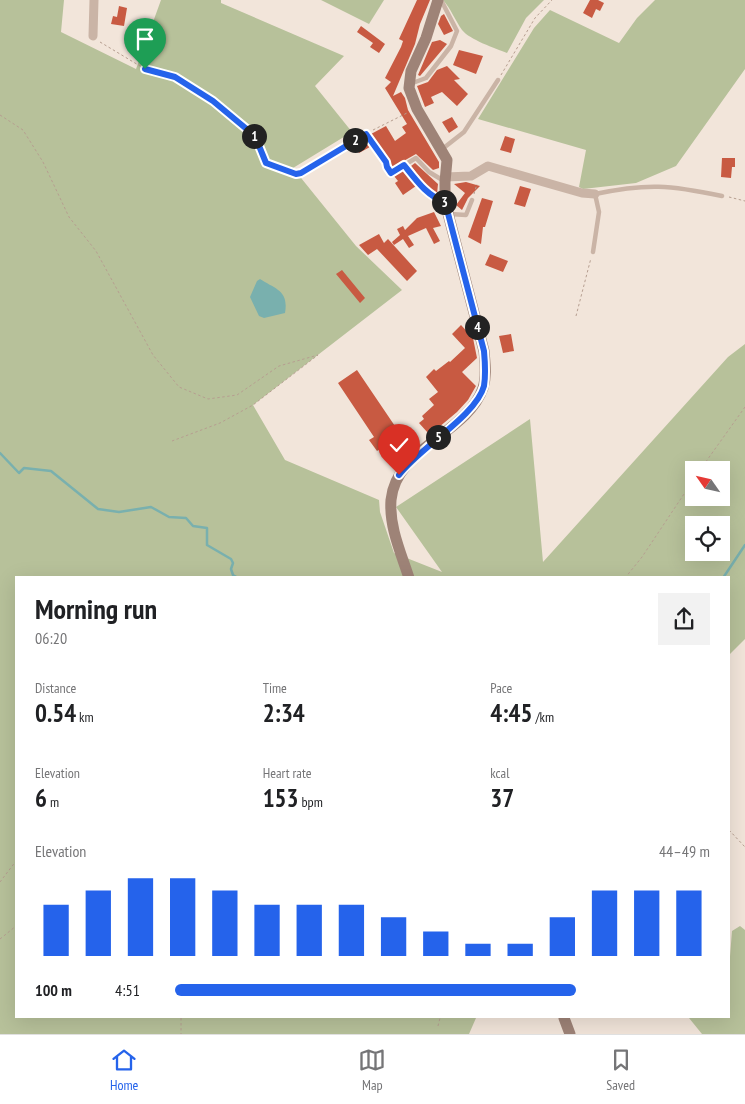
<!DOCTYPE html>
<html lang="en">
<head>
<meta charset="utf-8">
<style>
  body { margin:0; font-family:"PT Sans Narrow",sans-serif; background:#f2f2f2; color:#202124; height:100vh; display:flex; flex-direction:column; font-size:19px; white-space:nowrap }
  * { box-sizing:border-box; margin:0 }
  p { font-size:16px; color:#757577 }
  .icon { flex:none; width:28px; height:28px; fill:none; stroke:currentColor; stroke-width:2; stroke-linecap:round; stroke-linejoin:round }
  .map { position:relative; flex:1; overflow:hidden }
  .drawer { position:absolute; left:15px; top:576px; width:715px; height:442px; display:flex; flex-direction:column; background:#fff; border-radius:0px; box-shadow:0 5px 20px #0002 }
  .drawer>* { flex:none }
  .needle { width:32px; rotate:304deg }
  .fabs { position:absolute; left:685px; top:461px; display:grid; gap:10px }
  .fabs a { display:grid; place-items:center; width:45px; height:45px; border-radius:0px; background:#fff; box-shadow:0 5px 20px #0002; font-size:25px }
  .pin { position:absolute; display:grid; place-items:center; width:42px; height:42px; color:#fff; margin:-51px -21px; border-radius:50% 50% 50% 0; rotate:-45deg; box-shadow:0 0 5px #0007 }
  .pin .icon { rotate:45deg }
  .km { position:absolute; width:25px; height:25px; margin:-12px; border-radius:50%; background:#222; color:#fff; font-size:14px; line-height:25px; text-align:center }
  .round { display:grid; place-items:center; flex:none; width:52px; height:52px; border-radius:0px; background:#f2f2f2 }
  .head { display:flex; align-items:center; justify-content:space-between; height:85px; padding:0 20px }
  h1 { font-size:28px; font-weight:800; line-height:38px }
  .metrics { display:grid; grid-template-columns:repeat(3,1fr); gap:8px; height:85px; padding:5px 20px }
  .metrics div { display:grid; align-content:center }
  .metrics b { font-size:25px; font-weight:800 }
  .metrics small { font-size:14px; font-weight:400 }
  .metrics p { font-size:14px }
  .chart { height:140px; padding:10px 20px }
  .chart p { display:flex; justify-content:space-between }
  .chart svg { width:100%; height:90px; margin-top:5px; stroke:#2563eb; stroke-width:6 }
  ul { padding:0 20px; list-style:none; font-size:16px }
  li { display:grid; grid-template-columns:80px 60px 1fr; align-items:center; height:38px }
  li i { height:12px; border-radius:6px; background:#2563eb }
  .tabs { display:flex; justify-content:space-around; align-items:center; height:70px; border-top:1px solid #e0e0e0; background:#fff; font-size:14px; color:#757577 }
  .tabs a { display:grid; justify-items:center; gap:2px }
  .tabs .current { color:#2563eb }
  .map>svg:first-child { display:block }
  .green { fill:#b7c19a; fill-rule:evenodd }
  .water { fill:#79b0ae }
  .lines { fill:none; stroke-linecap:round; stroke-linejoin:round }
  .stream { stroke:#79b0ae; stroke-width:2.5 }
  .building { fill:#c85a42 }
  .path { stroke:#b69e90; stroke-width:1; stroke-dasharray:2.5 2.5; stroke-linecap:butt }
  .lane { stroke:#cab4a6; stroke-width:4.5 }
  .street { stroke:#cab4a6; stroke-width:9 }
  .secondary { stroke:#9e8377; stroke-width:11 }
  .route-casing { stroke:#fff; stroke-width:10 }
  .route { stroke:#2563eb; stroke-width:6 }
</style>
</head>
<body>
<div class="map">
<svg width="745" height="1034" viewBox="0 0 745 1034">
  <rect width="100%" height="100%" fill="#f2e5da"/>
  <path class="green" d="M0 0H64L61 32 136 69 161 0H221V3L344 56 315 86 352 132 293 168 356 246 402 290 253 405 285 460 379 500 380 512 394 553 442 572 396 507 530 419 543 562 728 357 745 344V639L729 655V578H16V1018H476L469 1034H0ZM694 470H721V498H694ZM694 525H721V552H694Z
    M321 0H384L369 24Z
    M443 0H544L526 18 507 53C495 48 470 40 462 30 455 20 451 9 443 0Z
    M655 0H745V69L676 166 636 183 583 189 579 187 586 150 478 119 534 28 550 10 619 43 637 18Z
    M740 926 745 930V1034H702L689 1018H729V969L732 931Z"/>
  <path class="water" d="M260 279C275 289 289 290 285 313L264 318 259 316 250 297 257 281Z"/>
  <g class="lines">
    <path class="stream" d="M0 453 19 473 24 468 51 471 98 509 119 512 151 507 169 517 186 518 193 526 207 528V545L231 559 233 563 231 569 233 575 238 578
      M245 578H250
      M723 578 745 545"/>
  </g>
  <path class="building" d="M417 0H430L420 24 415 44 393 96 401 92 405 98 408 110 439 162V168L433 170 416 154 393 167 371 134 386 126 395 141 406 133 402 127 407 124 385 88 391 82 385 78 401 47 403 41 399 39Z
    M590 0H598L604 3 600 11 596 9 592 18 583 13Z
    M119 6 127 8 124 26 111 24 113 16 117 17Z
    M444 14 453 31 444 35 438 24 441 16Z
    M361 26 385 44 379 53 370 47 373 43 357 32Z
    M440 40 447 44 420 76 418 75 432 42Z
    M459 50 483 56 476 74 453 65Z
    M447 66 460 79 454 80 468 94 457 106 442 92 431 97 434 103 425 107 417 86 428 82 437 70Z
    M452 117 458 127 449 133 442 122Z
    M505 136 515 139 511 153 500 150Z
    M364 138 370 147 359 153 357 150 353 152 349 146Z
    M722 158H735V167H732L731 178 721 177Z
    M415 163 438 184 437 194 425 184 411 166Z
    M404 170 416 186 403 195 395 183 398 181 394 176Z
    M466 182 480 186 468 198 462 210 456 205 465 193 454 184Z
    M520 186 531 189 525 207 514 204Z
    M482 198 493 201 485 227H483L481 244 468 237Z
    M434 212 441 226 433 228 440 241 434 244 426 228 408 236 414 245 409 248 403 239 394 245 392 242 400 235 397 229 403 226 405 230 417 218Z
    M379 234 384 243 388 239 417 271 407 281 377 249 368 255 359 245Z
    M490 254 508 261 503 272 485 265Z
    M342 270 365 298 360 303 336 274Z
    M461 325 473 338 477 358 462 372 476 386 468 400 457 412 432 433 431 431 428 433 419 423 424 419 422 416 434 405 429 399 438 392 426 377 434 369 436 371 449 361 450 362 465 348 452 334Z
    M511 334 514 351 503 353 499 336Z
    M357 370 401 435 377 451 369 440 374 437 338 383Z"/>
  <g class="lines">
    <path class="path" d="M100 42 145 69 175 77 213 101 255 136 266 163C277 167 290 174 301 173L361 137
      M501 75 535 18 552 0
      M0 115 23 130 43 162 69 217 96 251 153 355 179 387 208 399 237 395 279 366 318 355 253 405 220 423 172 441
      M373 130 407 113
      M474 194 477 184
      M729 197 745 201
      M576 316 591 258
      M700 470 745 407
      M625 578 642 557 694 479
      M729 830 745 847
      M0 882 16 861
      M0 939 16 926
      M181 1018V1034
      M438 1026 440 1018"/>
    <path class="lane" d="M410 84 426 78 451 46 457 31 441 0
      M366 134 386 162 391 173 416 158 429 172 444 181
      M441 150 464 132 498 80
      M405 165C416 180 427 196 445 202
      M450 214 466 215 472 200
      M593 252 599 212 595 194C647 183 670 185 722 196"/>
    <path class="street" d="M93 36 94 0
      M445 177 471 176 488 166 582 193 595 194"/>
    <path class="secondary" d="M409 578C401 553 389 527 391 500 396 447 467 434 483 388 487 376 485 363 484 351L445 202V182L447 160 417 109 409 88 411 71 426 38 438 0
      M564 1018 570 1034"/>
  </g>
  <g class="lines">
    <g class="route-casing">
      <path id="route" d="M145 69 175 77 213 101 255 136 266 163 296 174 301 173 366 134 386 162 387 167 391 173 404 165C416 180 427 196 445 202L484 351C485 362 486 374 484 386 476 416 419 448 399 475"/>
    </g>
    <use href="#route" class="route"/>
  </g>
</svg>
<div class="fabs">
<a><svg class="needle" viewBox="-14 -14 28 28"><path d="M0-13l5 13h-10z" fill="#e53935"/><path d="M0 13l5-13h-10z" fill="#757577"/></svg></a>
<a><svg class="icon" aria-label="locate" viewBox="0 0 24 24"><circle cx="12" cy="12" r="6"/><path d="M12 2v4M12 18v4M2 12h4M18 12h4"/></svg></a>
</div>
<div class="pin" style="left:145px;top:69px;background:#1e9e55"><svg class="icon" aria-label="arrive" viewBox="0 0 24 24"><path d="M6 21V4h12l-3 4 3 4H6"/></svg></div>
<div class="pin" style="left:399px;top:475px;background:#d93025"><svg class="icon" aria-label="check" viewBox="0 0 24 24"><path d="M5 12l5 5 9-10"/></svg></div>
<b class="km" style="left:254px;top:136px">1</b>
<b class="km" style="left:355px;top:140px">2</b>
<b class="km" style="left:444px;top:202px">3</b>
<b class="km" style="left:477px;top:327px">4</b>
<b class="km" style="left:438px;top:437px">5</b>
<section class="drawer">
<div class="head"><div><h1>Morning run</h1><p>06:20</p></div><a class="round"><svg class="icon" aria-label="share" viewBox="0 0 24 24"><path d="M12 15V3M7 8l5-5 5 5M5 13v7h14v-7"/></svg></a></div>
<div class="metrics">
<div><p>Distance</p><b>0.54<small> km</small></b></div>
<div><p>Time</p><b>2:34</b></div>
<div><p>Pace</p><b>4:45<small> /km</small></b></div>
</div>
<div class="metrics">
<div><p>Elevation</p><b>6<small> m</small></b></div>
<div><p>Heart rate</p><b>153<small> bpm</small></b></div>
<div><p>kcal</p><b>37</b></div>
</div>
<div class="chart"><p><span>Elevation</span>44–49 m</p>
<svg viewBox="0 0 160 44" preserveAspectRatio="none"><path d="M5 44V19M15 44V12M25 44V6M35 44V6M45 44V12M55 44V19M65 44V19M75 44V19M85 44V25M95 44V32M105 44V38M115 44V38M125 44V25M135 44V12M145 44V12M155 44V12"/></svg>
</div>
<ul>
<li><b>100 m</b>4:51<i style="width:75%"></i></li>
</ul>
</section>
</div>
<nav class="tabs">
<a class="current"><svg class="icon" aria-label="home" viewBox="0 0 24 24"><path d="M3 11l9-7 9 7M6 9v11h12V9"/></svg>Home</a>
<a><svg class="icon" aria-label="map" viewBox="0 0 24 24"><path d="M3 6l6-2 6 2 6-2v14l-6 2-6-2-6 2zM9 4v14M15 6v14"/></svg>Map</a>
<a><svg class="icon" aria-label="saved" viewBox="0 0 24 24"><path d="M7 4h10v16l-5-4-5 4z"/></svg>Saved</a>
</nav>
</body>
</html>
